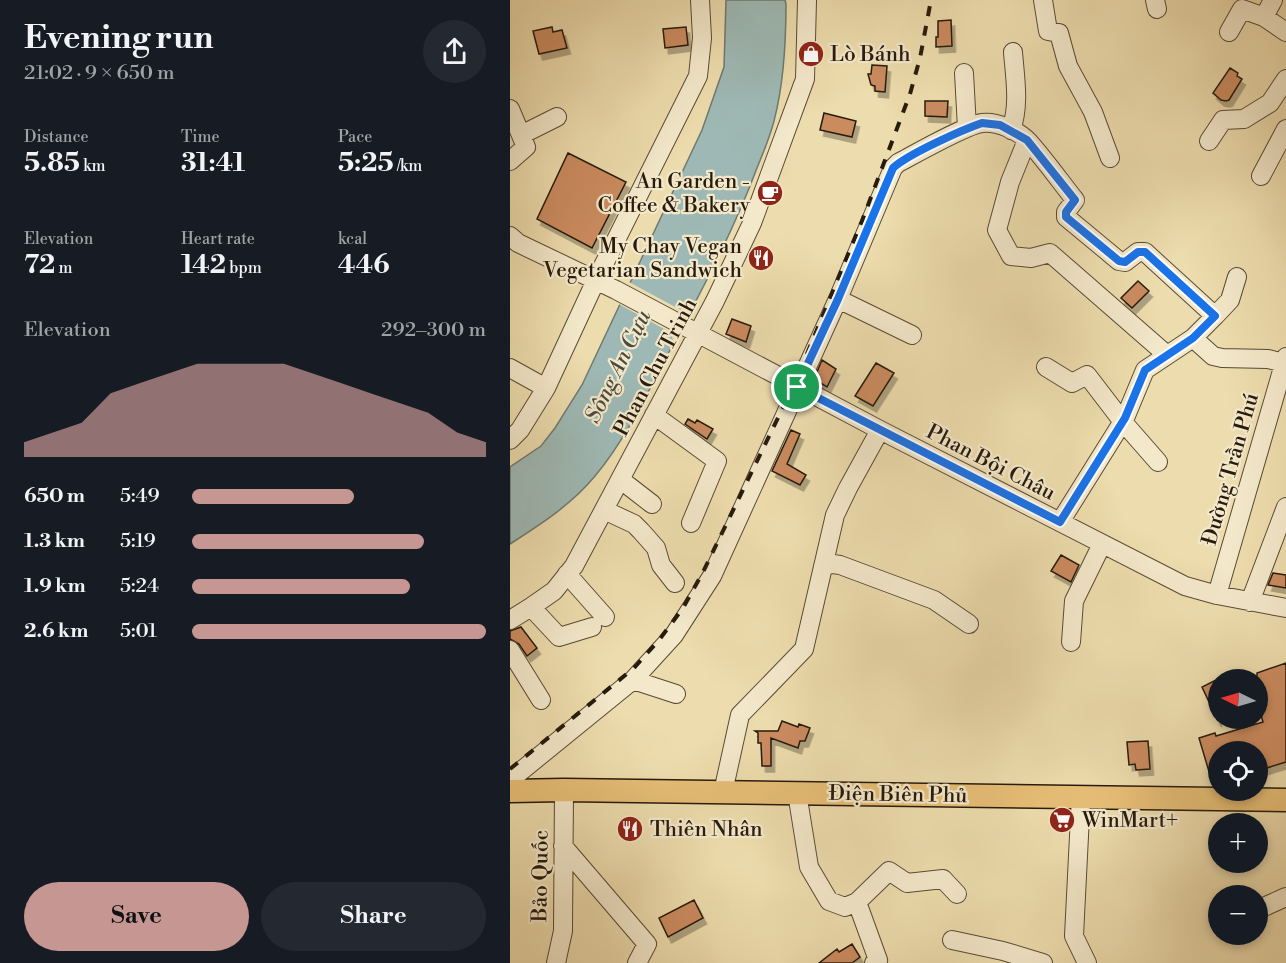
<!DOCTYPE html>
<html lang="en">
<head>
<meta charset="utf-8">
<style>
  body { margin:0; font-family:"Libre Bodoni",serif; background:#242831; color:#f1f3f6; height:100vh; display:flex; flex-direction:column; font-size:22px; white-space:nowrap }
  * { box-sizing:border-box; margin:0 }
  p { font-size:20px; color:#9ea1a6 }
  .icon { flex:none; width:33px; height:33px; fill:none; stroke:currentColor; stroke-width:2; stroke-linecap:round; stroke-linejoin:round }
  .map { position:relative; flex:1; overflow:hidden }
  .sheet { display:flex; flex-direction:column; background:#171b24; width:510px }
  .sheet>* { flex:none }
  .needle { width:39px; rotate:275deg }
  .buttons { position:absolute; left:698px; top:669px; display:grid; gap:12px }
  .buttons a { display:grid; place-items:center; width:60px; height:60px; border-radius:50%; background:#171b24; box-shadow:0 3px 9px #0003; font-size:30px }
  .pin { position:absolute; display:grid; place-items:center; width:51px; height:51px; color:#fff; margin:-26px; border:3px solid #fff; border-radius:50%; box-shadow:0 2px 6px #0007 }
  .round { display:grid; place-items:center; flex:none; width:63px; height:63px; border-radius:32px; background:#242831 }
  .headline { display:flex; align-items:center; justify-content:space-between; height:102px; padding:0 24px }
  h1 { font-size:33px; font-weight:700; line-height:45px }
  .metrics { display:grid; grid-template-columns:repeat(3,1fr); gap:9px; height:102px; padding:6px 24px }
  .metrics div { display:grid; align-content:center }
  .metrics b { font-size:26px; font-weight:700 }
  .metrics small { font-size:16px; font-weight:400 }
  .metrics p { font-size:16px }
  .chart { height:168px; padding:12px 24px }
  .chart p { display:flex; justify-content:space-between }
  .chart svg { width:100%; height:108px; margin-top:6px; fill:#c59692; opacity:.7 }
  .button { display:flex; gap:12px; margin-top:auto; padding:12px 24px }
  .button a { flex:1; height:69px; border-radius:36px; background:#c59692; color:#111; font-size:24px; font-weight:700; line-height:69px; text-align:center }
  .button a+a { background:#242831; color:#f1f3f6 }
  ul { padding:0 24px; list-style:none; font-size:20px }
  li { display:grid; grid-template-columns:96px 72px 1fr; align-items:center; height:45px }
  li i { height:15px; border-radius:8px; background:#c59692 }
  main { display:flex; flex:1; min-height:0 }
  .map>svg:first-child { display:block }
  .water { fill:#9eb9b5; stroke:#6e7a72; stroke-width:1.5 }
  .pier { fill:#eddcad }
  .building { fill:#ca8b5f; stroke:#271b0d; stroke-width:1.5; filter:url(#shadow) }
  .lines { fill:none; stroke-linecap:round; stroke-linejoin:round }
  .minor-casing { stroke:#584b35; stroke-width:20 }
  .major-casing { stroke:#271b0d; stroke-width:25 }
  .minor { stroke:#f3e8ca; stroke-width:18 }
  .major { stroke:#e6be76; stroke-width:22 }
  .rail { stroke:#271b0d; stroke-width:4; stroke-dasharray:10 10; stroke-linecap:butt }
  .route-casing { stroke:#fff; stroke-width:12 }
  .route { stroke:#1a73e8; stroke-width:8 }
  .labels { text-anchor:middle; stroke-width:4.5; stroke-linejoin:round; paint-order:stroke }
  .poi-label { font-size:21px; fill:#271b0d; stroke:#f3e8ca; text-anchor:start }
  .street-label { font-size:21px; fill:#271b0d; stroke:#f3e8ca }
  .water-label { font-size:22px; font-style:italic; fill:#4b4a3f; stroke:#f3e8ca }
</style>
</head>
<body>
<main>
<section class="sheet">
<div class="headline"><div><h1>Evening run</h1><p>21:02 · 9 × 650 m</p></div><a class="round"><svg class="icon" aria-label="share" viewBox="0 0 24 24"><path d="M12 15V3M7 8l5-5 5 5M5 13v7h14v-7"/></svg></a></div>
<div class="metrics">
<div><p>Distance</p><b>5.85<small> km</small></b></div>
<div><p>Time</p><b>31:41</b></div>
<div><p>Pace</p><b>5:25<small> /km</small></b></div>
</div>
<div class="metrics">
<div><p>Elevation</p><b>72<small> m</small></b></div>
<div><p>Heart rate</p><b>142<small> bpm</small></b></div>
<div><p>kcal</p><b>446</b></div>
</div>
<div class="chart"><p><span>Elevation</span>292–300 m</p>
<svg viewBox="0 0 160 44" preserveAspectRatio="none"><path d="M0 44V38L10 34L20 30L30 18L40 14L50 10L60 6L70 6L80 6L90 6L100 10L110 14L120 18L130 22L140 26L150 34L160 38V44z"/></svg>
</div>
<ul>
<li><b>650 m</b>5:49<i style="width:55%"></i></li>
<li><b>1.3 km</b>5:19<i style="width:79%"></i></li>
<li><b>1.9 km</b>5:24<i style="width:74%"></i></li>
<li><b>2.6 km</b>5:01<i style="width:100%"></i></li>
</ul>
<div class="button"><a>Save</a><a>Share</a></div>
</section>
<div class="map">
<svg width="776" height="963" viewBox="0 0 776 963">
  <defs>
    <filter id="shadow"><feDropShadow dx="3.5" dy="6" stdDeviation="0" flood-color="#0004"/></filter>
  </defs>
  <rect width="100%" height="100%" fill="#eddcad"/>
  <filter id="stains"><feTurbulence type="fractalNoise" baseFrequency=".00333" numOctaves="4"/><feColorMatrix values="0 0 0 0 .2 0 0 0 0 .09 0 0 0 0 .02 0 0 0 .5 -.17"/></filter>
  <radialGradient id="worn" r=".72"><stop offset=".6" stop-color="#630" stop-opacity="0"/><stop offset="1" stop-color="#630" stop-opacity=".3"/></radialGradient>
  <path class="water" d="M216 0H275L276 4C276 43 274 83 264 121 260 137 253 153 247 168 223 232 191 292 159 352 138 392 114 442 85 476 61 505 31 524 0 544V467L31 446 45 428 72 385 192 130 214 67Z"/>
  <path class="pier" d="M117 281 169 309 177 310 186 305 164 347 162 336 154 329 107 303Z"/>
  <path class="building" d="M441 20 442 46 426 47V37H428V21Z
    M42 27 43 32 52 30 57 48 29 54 23 31Z
    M176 27 178 45 155 48 153 29Z
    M362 65 377 66 375 92 365 91V86L361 85 358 74H361Z
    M720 68 728 73 727 76 732 79 719 100 716 101 711 100 703 93Z
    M415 101H438L437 117 415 116Z
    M314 113 346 121 342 137 310 130Z
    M58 153 116 182 82 248 27 219Z
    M628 281 639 291 622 308 611 298Z
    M222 319 241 326 236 342 216 334Z
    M312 360 326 369 317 387 304 379Z
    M366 363 384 373 363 406 345 396Z
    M178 419 185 423 187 420 203 429 197 439 175 424Z
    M281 430 290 434 277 464 296 475 290 485 262 471Z
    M551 555 569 565 561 582 541 571Z
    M763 573 776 575V588L758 585Z
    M11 627 27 648 17 656 9 644 0 639V631Z
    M776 663V762L747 771V752H708V786L703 785 689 738 705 733 706 736 753 722 747 702V673Z
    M708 679V721L692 687Z
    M272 721 288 727 289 724 300 728 295 741H290L288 748 261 738V766H252L251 743H248V733L245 731H268Z
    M638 741 640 769 626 770 625 764 619 765 617 742Z
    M184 900 193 918 158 937 149 918Z
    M342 944 350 957 342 963H309L327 949 329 952Z"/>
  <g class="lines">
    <g class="minor-casing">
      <path id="minor" d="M533 0 538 31 549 33 558 66 583 112 600 158
        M645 0 647 9
        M754 17 763 0
        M719 32 732 9 754 17 776 32
        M454 73 457 128
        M0 109 16 147 0 161
        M501 130C510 105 505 78 503 52
        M11 135 47 117
        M517 140 500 182 487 230 501 256 521 258 540 253 657 355
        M699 141 713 120 734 119 760 103 776 79
        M751 176 776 129
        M0 236 8 243 106 290 370 430 675 586 707 595 776 608
        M328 299 402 335
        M683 338 703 356 712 358 758 359 774 363
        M536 367 562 383 577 375 613 422 648 462
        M0 368 36 388
        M144 415 207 461 181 523
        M0 440 10 430 36 388 86 280 188 76 192 38 190 0
        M111 480 142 504
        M94 510 124 524 131 531 146 548 151 565 165 583
        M550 522 615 418 635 370 683 338 705 316 720 300 727 277
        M313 566 323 564 330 565 424 600 459 624
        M57 574 95 617
        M707 595 776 357
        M740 602 776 507
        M21 607 49 637 82 627
        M0 620 21 607 44 591 64 566 205 301 242 223 295 79 297 0
        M561 642 564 601 592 544
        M0 650 31 700
        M123 680 166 694
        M0 780 123 680 164 635 202 576 328 299 383 168 388 163C405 154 456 125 472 123 487 121 509 131 519 142 535 160 550 181 565 200L556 212V217L609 261 615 262 628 252H635L705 316
        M213 792 230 715 294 649 325 515 338 488 370 430
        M287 793 299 867 319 901 335 907 347 902 368 960 364 963
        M571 796 564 936 577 963
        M53 846 137 944 127 963
        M347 902 379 871 397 883 433 879 447 894
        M747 910 776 897
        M442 940 493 951 533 963
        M46 963 53 931 54 790"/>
    </g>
    <g class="major-casing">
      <path id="major" d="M0 791 54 790 776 800"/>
    </g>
    <use href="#minor" class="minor"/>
    <use href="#major" class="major"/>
    <path class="rail" d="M0 769 124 668 149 640 173 608 192 574 284 385 352 221 400 94 410 58 421 0"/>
  </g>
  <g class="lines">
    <g class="route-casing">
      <path id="route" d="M472 123 490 125 517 140 565 200 556 212V217L609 261 615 262 628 252H635L705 316 683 338 635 370 615 418 550 522 287 387 328 299 383 168C398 154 452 130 472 123Z"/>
    </g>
    <use href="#route" class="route"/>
  </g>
  <defs>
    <g id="shop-disc" transform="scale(1.35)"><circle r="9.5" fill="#8f2418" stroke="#f3e8ca"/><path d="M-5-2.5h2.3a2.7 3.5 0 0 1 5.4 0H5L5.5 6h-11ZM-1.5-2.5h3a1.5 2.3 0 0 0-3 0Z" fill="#fff"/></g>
    <g id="cafe-disc" transform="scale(1.35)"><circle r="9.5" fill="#8f2418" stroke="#f3e8ca"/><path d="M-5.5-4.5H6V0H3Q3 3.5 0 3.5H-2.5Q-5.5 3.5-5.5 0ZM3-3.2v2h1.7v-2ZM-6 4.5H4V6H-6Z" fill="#fff"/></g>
    <g id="restaurant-disc" transform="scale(1.35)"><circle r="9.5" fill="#8f2418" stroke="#f3e8ca"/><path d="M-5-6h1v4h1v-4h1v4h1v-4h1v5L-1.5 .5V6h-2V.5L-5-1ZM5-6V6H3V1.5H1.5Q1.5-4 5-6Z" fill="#fff"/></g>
    <g id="supermarket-disc" transform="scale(1.35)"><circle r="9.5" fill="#8f2418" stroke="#f3e8ca"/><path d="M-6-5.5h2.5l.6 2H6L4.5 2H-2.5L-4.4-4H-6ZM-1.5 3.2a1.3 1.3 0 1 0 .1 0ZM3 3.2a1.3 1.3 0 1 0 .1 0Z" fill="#fff"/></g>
  </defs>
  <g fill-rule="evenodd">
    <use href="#shop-disc" x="301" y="54"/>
    <use href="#cafe-disc" x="260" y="193"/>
    <use href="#restaurant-disc" x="251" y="258"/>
    <use href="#supermarket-disc" x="552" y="820"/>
    <use href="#restaurant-disc" x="120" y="829"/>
  </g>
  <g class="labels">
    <g class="poi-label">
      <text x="320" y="61">Lò Bánh</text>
      <text x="240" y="188" text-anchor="end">An Garden -<tspan x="240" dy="24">Coffee &amp; Bakery</tspan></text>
      <text x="232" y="253" text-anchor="end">My Chay Vegan<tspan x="232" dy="24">Vegetarian Sandwich</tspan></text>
      <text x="572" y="827">WinMart+</text>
      <text x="140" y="836">Thiên Nhân</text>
    </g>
    <g class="street-label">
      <text transform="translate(145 367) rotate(-62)" y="7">Phan Chu Trinh</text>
      <text transform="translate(481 462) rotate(27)" y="7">Phan Bội Châu</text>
      <text transform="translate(720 469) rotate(-74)" y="7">Đường Trần Phú</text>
      <text transform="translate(388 794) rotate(1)" y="7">Điện Biên Phủ</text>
      <text transform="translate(30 876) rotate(-89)" y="7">Bảo Quốc</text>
    </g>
    <g class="water-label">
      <text transform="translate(107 366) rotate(-64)" y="8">Sông An Cựu</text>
    </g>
  </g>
  <rect width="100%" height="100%" filter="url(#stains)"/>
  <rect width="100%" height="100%" fill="url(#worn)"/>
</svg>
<div class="buttons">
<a><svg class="needle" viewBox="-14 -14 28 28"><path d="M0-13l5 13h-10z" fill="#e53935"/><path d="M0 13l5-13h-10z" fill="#9ea1a6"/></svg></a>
<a><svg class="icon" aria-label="locate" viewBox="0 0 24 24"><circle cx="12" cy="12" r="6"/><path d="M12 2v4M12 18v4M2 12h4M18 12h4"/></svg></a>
<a>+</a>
<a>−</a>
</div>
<div class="pin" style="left:287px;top:387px;background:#1e9e55"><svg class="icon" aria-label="arrive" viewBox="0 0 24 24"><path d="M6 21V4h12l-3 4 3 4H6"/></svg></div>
</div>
</main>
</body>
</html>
